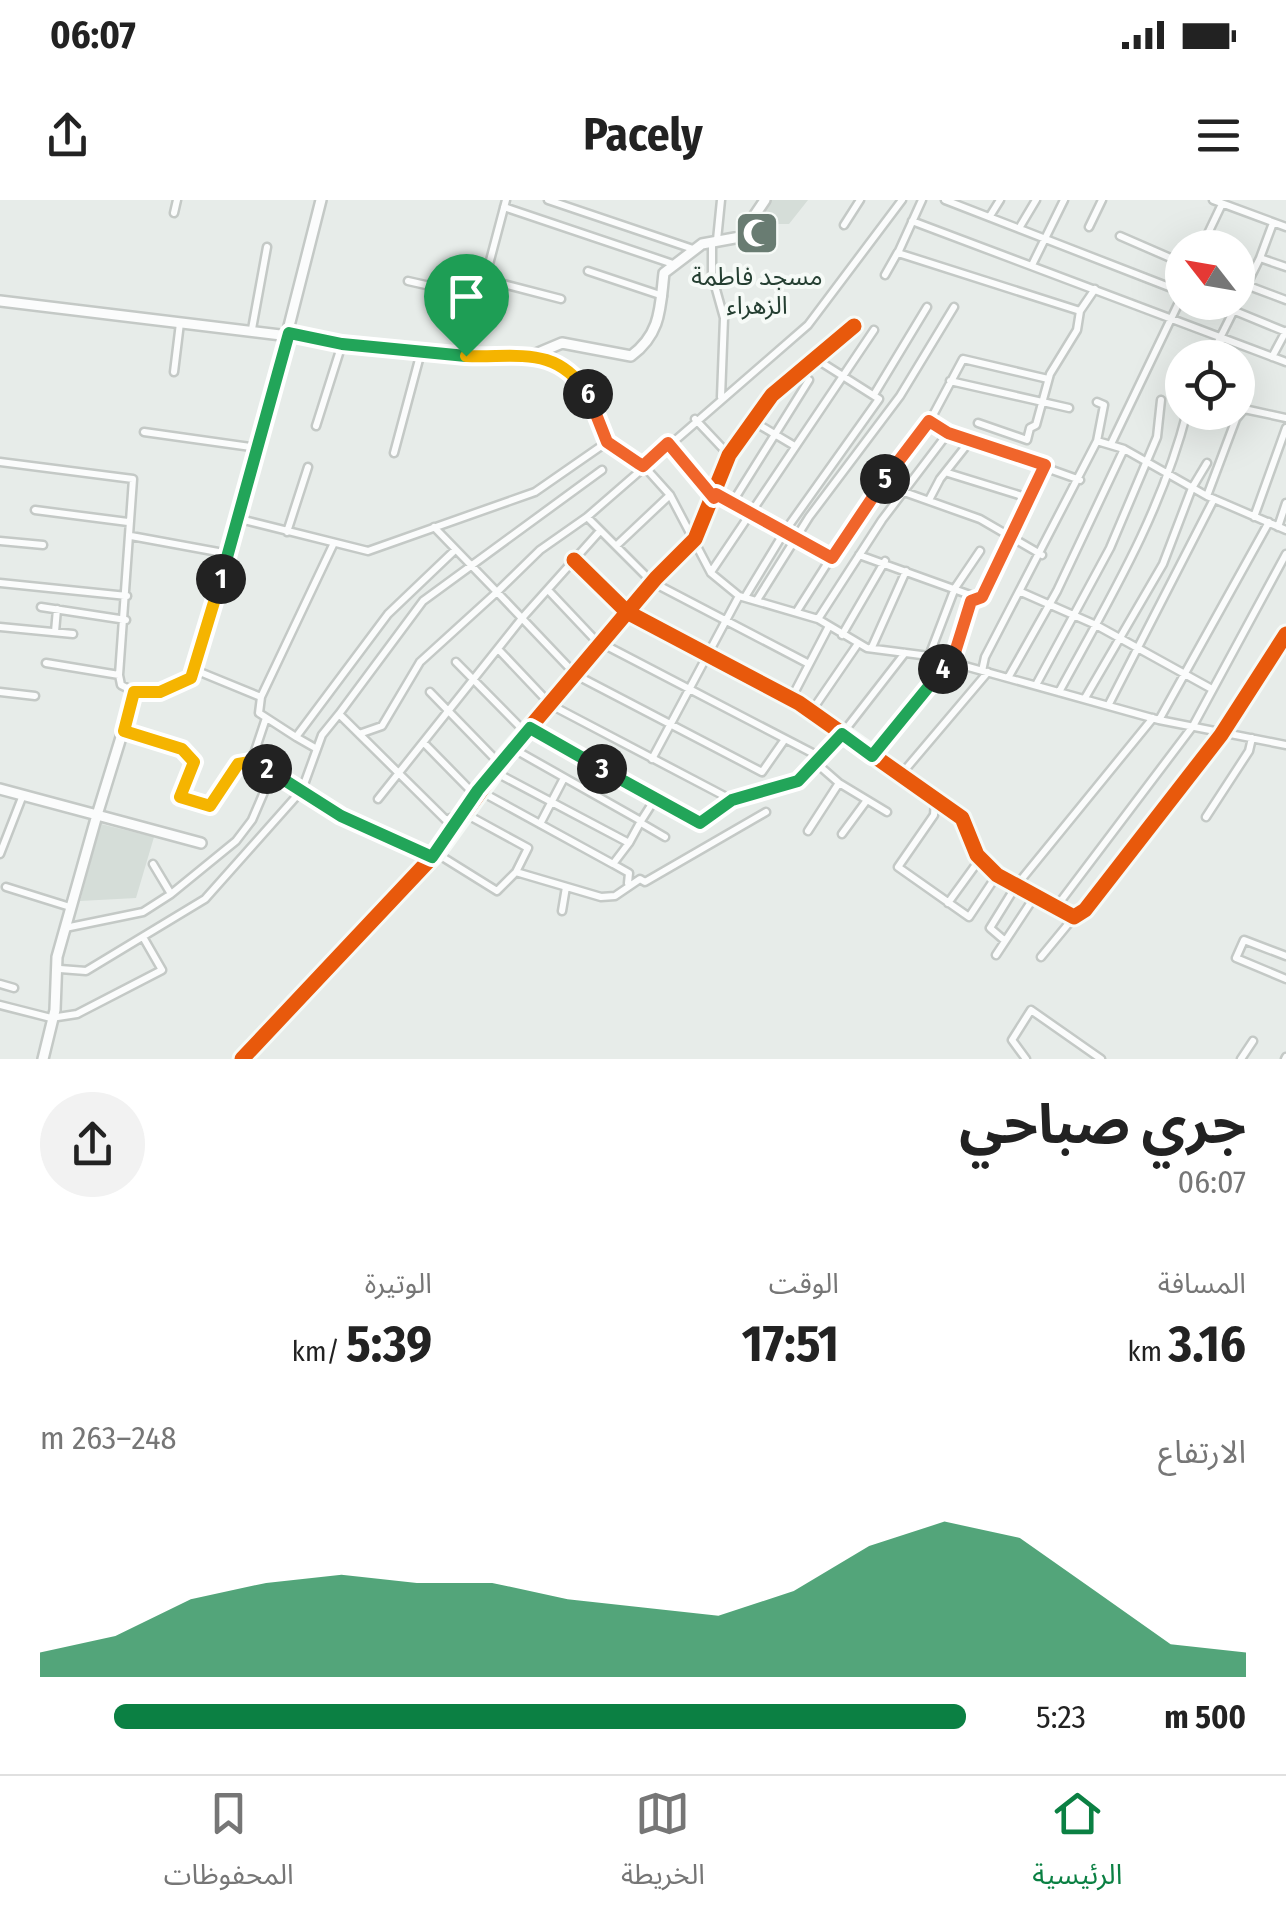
<!DOCTYPE html>
<html lang="ar">
<head>
<meta charset="utf-8">
<style>
  body { margin:0; font-family:"Fira Sans Condensed","Noto Sans Arabic",sans-serif; background:#f2f2f2; color:#222; direction:rtl; height:100vh; display:flex; flex-direction:column; font-size:38px; white-space:nowrap }
  * { box-sizing:border-box; margin:0 }
  p { font-size:32px; color:#767676 }
  .icon { flex:none; width:55px; height:55px; fill:none; stroke:currentColor; stroke-width:2; stroke-linecap:round; stroke-linejoin:round }
  .map { position:relative; height:859px; overflow:hidden; direction:ltr }
  .details { display:flex; flex-direction:column; background:#fff; flex:1 }
  .details>* { flex:none }
  .needle { width:65px; rotate:301deg }
  .fabs { position:absolute; left:1165px; top:30px; display:grid; gap:20px }
  .fabs a { display:grid; place-items:center; width:90px; height:90px; border-radius:50%; background:#fff; box-shadow:0 10px 40px #0002; font-size:50px }
  .pin { position:absolute; display:grid; place-items:center; width:85px; height:85px; color:#fff; margin:-102px -42px; border-radius:50% 50% 50% 0; rotate:-45deg; box-shadow:0 0 10px #0007 }
  .pin .icon { rotate:45deg }
  .km { position:absolute; width:50px; height:50px; margin:-25px; border-radius:50%; background:#222; color:#fff; font-size:28px; line-height:50px; text-align:center }
  .round { display:grid; place-items:center; flex:none; width:105px; height:105px; border-radius:52px; background:#f2f2f2 }
  .overview { display:flex; align-items:center; justify-content:space-between; height:170px; padding:0 40px }
  h1 { font-size:55px; font-weight:700; line-height:75px }
  .metrics { display:grid; grid-template-columns:repeat(3,1fr); gap:15px; height:170px; padding:10px 40px }
  .metrics div { display:grid; align-content:center }
  .metrics b { font-size:50px; font-weight:700 }
  .metrics small { font-size:28px; font-weight:400 }
  .metrics p { font-size:28px }
  .chart { height:280px; padding:20px 40px }
  .chart p { display:flex; justify-content:space-between }
  .chart svg { width:100%; height:180px; margin-top:10px; fill:#0b8043; opacity:.7 }
  ul { padding:0 40px; list-style:none; font-size:32px }
  li { display:grid; grid-template-columns:160px 120px 1fr; align-items:center; height:75px }
  li i { height:25px; border-radius:12px; background:#0b8043 }
  .status { display:flex; justify-content:space-between; align-items:center; height:70px; padding:0 50px; background:#fff; direction:ltr }
  .status svg { height:28px; fill:currentColor }
  header { display:flex; justify-content:space-between; align-items:center; height:130px; padding:0 40px; background:#fff; font-size:45px; font-weight:700 }
  .menu { display:flex; justify-content:space-around; align-items:center; height:140px; border-top:2px solid #e0e0e0; background:#fff; font-size:28px; color:#767676 }
  .menu a { display:grid; justify-items:center; gap:5px }
  .menu .current { color:#0b8043 }
  .map>svg:first-child { display:block }
  .built { fill:#d5ddd8 }
  .lines { fill:none; stroke-linecap:round; stroke-linejoin:round }
  .minor-casing { stroke:#c4c9c6; stroke-width:11 }
  .tertiary-casing { stroke:#c4c9c6; stroke-width:14 }
  .minor { stroke:#fbfcfc; stroke-width:6 }
  .tertiary { stroke:#fbfcfc; stroke-width:9 }
  .cycleway-casing { stroke:#f6faf7; stroke-width:21 }
  .cycleway { stroke:#e8590c; stroke-width:15 }
  .split-1-casing { stroke:#fff; stroke-width:20 }
  .split-2-casing { stroke:#fff; stroke-width:20 }
  .split-3-casing { stroke:#fff; stroke-width:20 }
  .split-4-casing { stroke:#fff; stroke-width:20 }
  .split-5-casing { stroke:#fff; stroke-width:20 }
  .split-6-casing { stroke:#fff; stroke-width:20 }
  .split-7-casing { stroke:#fff; stroke-width:20 }
  .split-1 { stroke:#22a559; stroke-width:12 }
  .split-2 { stroke:#f5b400; stroke-width:12 }
  .split-3 { stroke:#22a559; stroke-width:12 }
  .split-4 { stroke:#22a559; stroke-width:12 }
  .split-5 { stroke:#f0652b; stroke-width:12 }
  .split-6 { stroke:#f0652b; stroke-width:12 }
  .split-7 { stroke:#f5b400; stroke-width:12 }
  .labels { text-anchor:middle; stroke-width:8; stroke-linejoin:round; paint-order:stroke }
  .poi-label { font-size:25px; fill:#253f32; stroke:#f6faf7 }
</style>
</head>
<body>
<div class="status"><b>06:07</b><svg viewBox="0 0 49 12"><path d="M0 12V9h3v3zM5 12V6h3v6zM10 12V3h3v9zM15 12V0h3v12zM26 1h20v11H26zM47 4h2v5h-2z"/></svg></div>
<header><svg class="icon" aria-label="menu" viewBox="0 0 24 24"><path d="M4 6h16M4 12h16M4 18h16"/></svg>Pacely<svg class="icon" aria-label="share" viewBox="0 0 24 24"><path d="M12 15V3M7 8l5-5 5 5M5 13v7h14v-7"/></svg></header>
<div class="map">
<svg width="1286" height="859" viewBox="0 0 1286 859">
  <rect width="100%" height="100%" fill="#e7ece9"/>
  <path class="built" d="M766 0H808L789 24H778L761 10Z
    M101 624 154 637 136 698 80 701Z"/>
  <g class="lines">
    <g class="minor-casing">
      <path id="minor" d="M548 0 693 49
        M922 0 898 53 1080 111
        M945 0 1182 92
        M1213 0 1286 27
        M504 7 673 64
        M174 13 177 0
        M990 16 1000 0
        M912 21 1286 162
        M1273 23 1260 58 1286 67
        M844 25 860 0
        M1021 25 1036 0
        M1089 27 1102 0
        M1120 36 1182 63
        M717 40 721 0
        M712 42V75L724 118 721 197
        M1201 48 1222 4
        M1033 63 1064 0
        M588 71 663 96
        M885 75 898 52
        M484 79 561 99
        M408 81 479 97
        M1238 82 1286 100
        M1213 102 1286 132
        M252 129 267 47
        M465 155 506 0
        M536 156 568 168 596 206 607 242 643 265 670 295 711 373 739 396 818 419 867 448 929 456 1159 520 1286 545
        M1272 157 1286 131
        M1210 158 1260 58
        M174 172 180 123
        M950 181 1069 208
        M875 193 927 107
        M695 219 728 254
        M751 220 793 245
        M929 221 948 233 1080 280
        M978 223 1027 240 1030 228 1036 225 1050 174 1077 130 1080 111 1095 89
        M316 226 342 144
        M144 232 258 248
        M1097 241 1104 205 1097 202
        M669 243 714 299
        M1111 244 1182 96
        M394 253 421 152
        M0 262 133 279 119 475 121 485 135 492
        M948 273 1032 299
        M904 292 980 319 1042 355
        M717 294 832 358
        M1207 296 1236 219 1244 209 1286 218
        M929 300 940 279 970 241
        M732 303 809 180
        M35 310 128 322
        M587 317 652 382 809 464
        M1254 317 1286 228
        M240 319 368 351 535 292 607 242
        M434 327 497 392 540 350 587 317 808 125 902 0
        M1278 327 1286 303
        M287 332 308 267
        M131 336 229 354
        M0 341 43 345
        M616 346 670 295
        M859 355 973 396
        M574 360 627 412 799 503 962 618 977 655 997 675 1074 717 1085 710 1221 535 1286 434
        M711 372 874 130
        M0 383 127 396
        M548 390 599 444
        M1021 392 1096 425 1210 488
        M745 397 785 331 879 199 816 159
        M757 400 809 317 900 196 954 107
        M41 407 126 420
        M797 411 862 309 932 217 963 159 1048 179
        M818 419 882 320 948 233
        M0 427 73 434
        M55 432 57 409
        M842 435 885 361
        M601 443 820 557
        M872 447 906 371
        M498 449 551 505 732 600
        M929 456 955 388 980 351
        M456 462 526 533
        M46 463 119 475
        M952 463 973 396 983 397 1045 265
        M195 470 261 497 259 513 296 537
        M982 471 985 457 1097 241 1124 249 1207 296 1286 330
        M1008 478 1057 391 1124 249
        M1036 485 1110 348 1157 237 1161 200
        M0 492 35 496
        M430 492 499 563
        M1059 492C1109 400 1161 314 1187 212
        M261 497 333 345
        M1085 498 1163 364 1192 288 1207 263
        M791 499 828 428
        M1109 504 1214 299
        M811 512 857 445
        M339 514 423 401 602 270
        M1159 520 1269 322
        M530 528 699 623 732 600 798 581 842 534 905 453
        M359 534 382 526 420 462 497 392 576 475 762 572 783 542
        M424 543 475 595
        M317 549 296 537 388 414 455 350
        M871 556 949 462
        M652 559 739 396
        M815 562 839 583 887 612
        M251 563 266 518
        M493 571 629 643 641 621 512 548
        M899 577 988 472
        M478 590 613 664 629 643
        M378 599 523 417 600 331
        M935 600 934 615 898 667 969 717 997 675
        M1206 617 1249 551 1252 538
        M641 621 655 599
        M641 623 665 637
        M540 624 564 578
        M808 631 839 583
        M842 634 867 600
        M436 653 497 691 516 672
        M0 654 23 595
        M432 657 341 617 302 590 322 535 339 514 446 620 464 613 528 648 516 672 601 697 615 696 640 679 645 682 766 612
        M153 664 171 694 236 641 252 620 273 571
        M613 664 629 673 628 683
        M6 687 70 707
        M948 703 980 659
        M1057 706 1193 526 1286 354
        M562 711 566 687
        M65 728 143 712 171 694
        M1004 740 990 728 1016 686 1153 518
        M996 755 1035 696
        M1286 756 1244 740 1236 758 1286 779
        M1041 757 1074 717
        M60 769 86 771 205 699 302 590C282 575 261 559 236 566L209 607 181 598 194 562 182 549 125 531
        M0 784 14 788
        M0 805 51 818 77 814 162 770 143 737
        M242 859 436 653 505 557 656 378 695 339 729 255 772 195 854 126
        M1026 859 1012 840 1031 810 1101 859
        M1241 859 1253 841
        M1285 859 1286 857"/>
    </g>
    <g class="tertiary-casing">
      <path id="tertiary" d="M0 101 421 152 524 159 562 143 631 156C662 133 660 106 664 73L702 44 740 37 765 0
        M0 589 97 615 135 492 160 491 191 478 240 319 321 0
        M43 859 55 810 57 757 97 615 201 643"/>
    </g>
    <use href="#minor" class="minor"/>
    <use href="#tertiary" class="tertiary"/>
    <g class="cycleway-casing">
      <path id="cycleway" d="M574 360 627 412 799 503 962 618 977 655 997 675 1074 717 1085 710 1221 535 1286 434
        M242 859 436 653 505 557 656 378 695 339 729 255 772 195 854 126"/>
    </g>
    <use href="#cycleway" class="cycleway"/>
  </g>
  <g class="lines">
    <g class="split-1-casing">
      <path id="split-1" d="M221 379 289 133 342 144 466 156"/>
    </g>
    <g class="split-2-casing">
      <path id="split-2" d="M221 379 191 478 160 492H134L124 531 182 549 194 562 180 597 210 606 238 564 250 562 267 569"/>
    </g>
    <g class="split-3-casing">
      <path id="split-3" d="M267 569 341 616 432 657 478 590 530 528 602 569"/>
    </g>
    <g class="split-4-casing">
      <path id="split-4" d="M602 569 700 623 732 600 798 581 842 534 872 556 943 469"/>
    </g>
    <g class="split-5-casing">
      <path id="split-5" d="M885 279 929 221 948 233 1045 265 982 397 971 401 952 462 943 469"/>
    </g>
    <g class="split-6-casing">
      <path id="split-6" d="M588 194 607 242 638 263 643 266 668 243 714 298 716 294 832 358 885 279"/>
    </g>
    <g class="split-7-casing">
      <path id="split-7" d="M466 156C519 158 556 145 588 194"/>
    </g>
    <use href="#split-1" class="split-1"/>
    <use href="#split-2" class="split-2"/>
    <use href="#split-3" class="split-3"/>
    <use href="#split-4" class="split-4"/>
    <use href="#split-5" class="split-5"/>
    <use href="#split-6" class="split-6"/>
    <use href="#split-7" class="split-7"/>
  </g>
  <defs>
    <g id="mosque-square" transform="scale(2.25)"><rect x="-9" y="-9" width="18" height="18" rx="4" fill="#697c72" stroke="#f6faf7"/><path d="M3.5-4.9A6 6 0 1 0 3.5 4.9A5 5 0 1 1 3.5-4.9Z" fill="#fff"/></g>
  </defs>
  <g fill-rule="evenodd">
    <use href="#mosque-square" x="757" y="33"/>
  </g>
  <g class="labels">
    <g class="poi-label">
      <text x="757" y="85">مسجد فاطمة<tspan x="757" dy="29">الزهراء</tspan></text>
    </g>
  </g>
</svg>
<div class="fabs">
<a><svg class="needle" viewBox="-14 -14 28 28"><path d="M0-13l5 13h-10z" fill="#e53935"/><path d="M0 13l5-13h-10z" fill="#767676"/></svg></a>
<a><svg class="icon" aria-label="locate" viewBox="0 0 24 24"><circle cx="12" cy="12" r="6"/><path d="M12 2v4M12 18v4M2 12h4M18 12h4"/></svg></a>
</div>
<div class="pin" style="left:466px;top:156px;background:#1e9e55"><svg class="icon" aria-label="arrive" viewBox="0 0 24 24"><path d="M6 21V4h12l-3 4 3 4H6"/></svg></div>
<b class="km" style="left:221px;top:379px">1</b>
<b class="km" style="left:267px;top:569px">2</b>
<b class="km" style="left:602px;top:569px">3</b>
<b class="km" style="left:943px;top:469px">4</b>
<b class="km" style="left:885px;top:279px">5</b>
<b class="km" style="left:588px;top:194px">6</b>
</div>
<section class="details">
<div class="overview"><div><h1>جري صباحي</h1><p>06:07</p></div><a class="round"><svg class="icon" aria-label="share" viewBox="0 0 24 24"><path d="M12 15V3M7 8l5-5 5 5M5 13v7h14v-7"/></svg></a></div>
<div class="metrics">
<div><p>المسافة</p><b>3.16<small> km</small></b></div>
<div><p>الوقت</p><b>17:51</b></div>
<div><p>الوتيرة</p><b>5:39<small> /km</small></b></div>
</div>
<div class="chart"><p><span>الارتفاع</span>248–263 m</p>
<svg viewBox="0 0 160 44" preserveAspectRatio="none"><path d="M0 44V38L10 34L20 25L30 21L40 19L50 21L60 21L70 25L80 27L90 29L100 23L110 12L120 6L130 10L140 23L150 36L160 38V44z"/></svg>
</div>
<ul>
<li><b>500 m</b>5:23<i style="width:92%"></i></li>
</ul>
</section>
<nav class="menu">
<a class="current"><svg class="icon" aria-label="home" viewBox="0 0 24 24"><path d="M3 11l9-7 9 7M6 9v11h12V9"/></svg>الرئيسية</a>
<a><svg class="icon" aria-label="map" viewBox="0 0 24 24"><path d="M3 6l6-2 6 2 6-2v14l-6 2-6-2-6 2zM9 4v14M15 6v14"/></svg>الخريطة</a>
<a><svg class="icon" aria-label="saved" viewBox="0 0 24 24"><path d="M7 4h10v16l-5-4-5 4z"/></svg>المحفوظات</a>
</nav>
</body>
</html>
